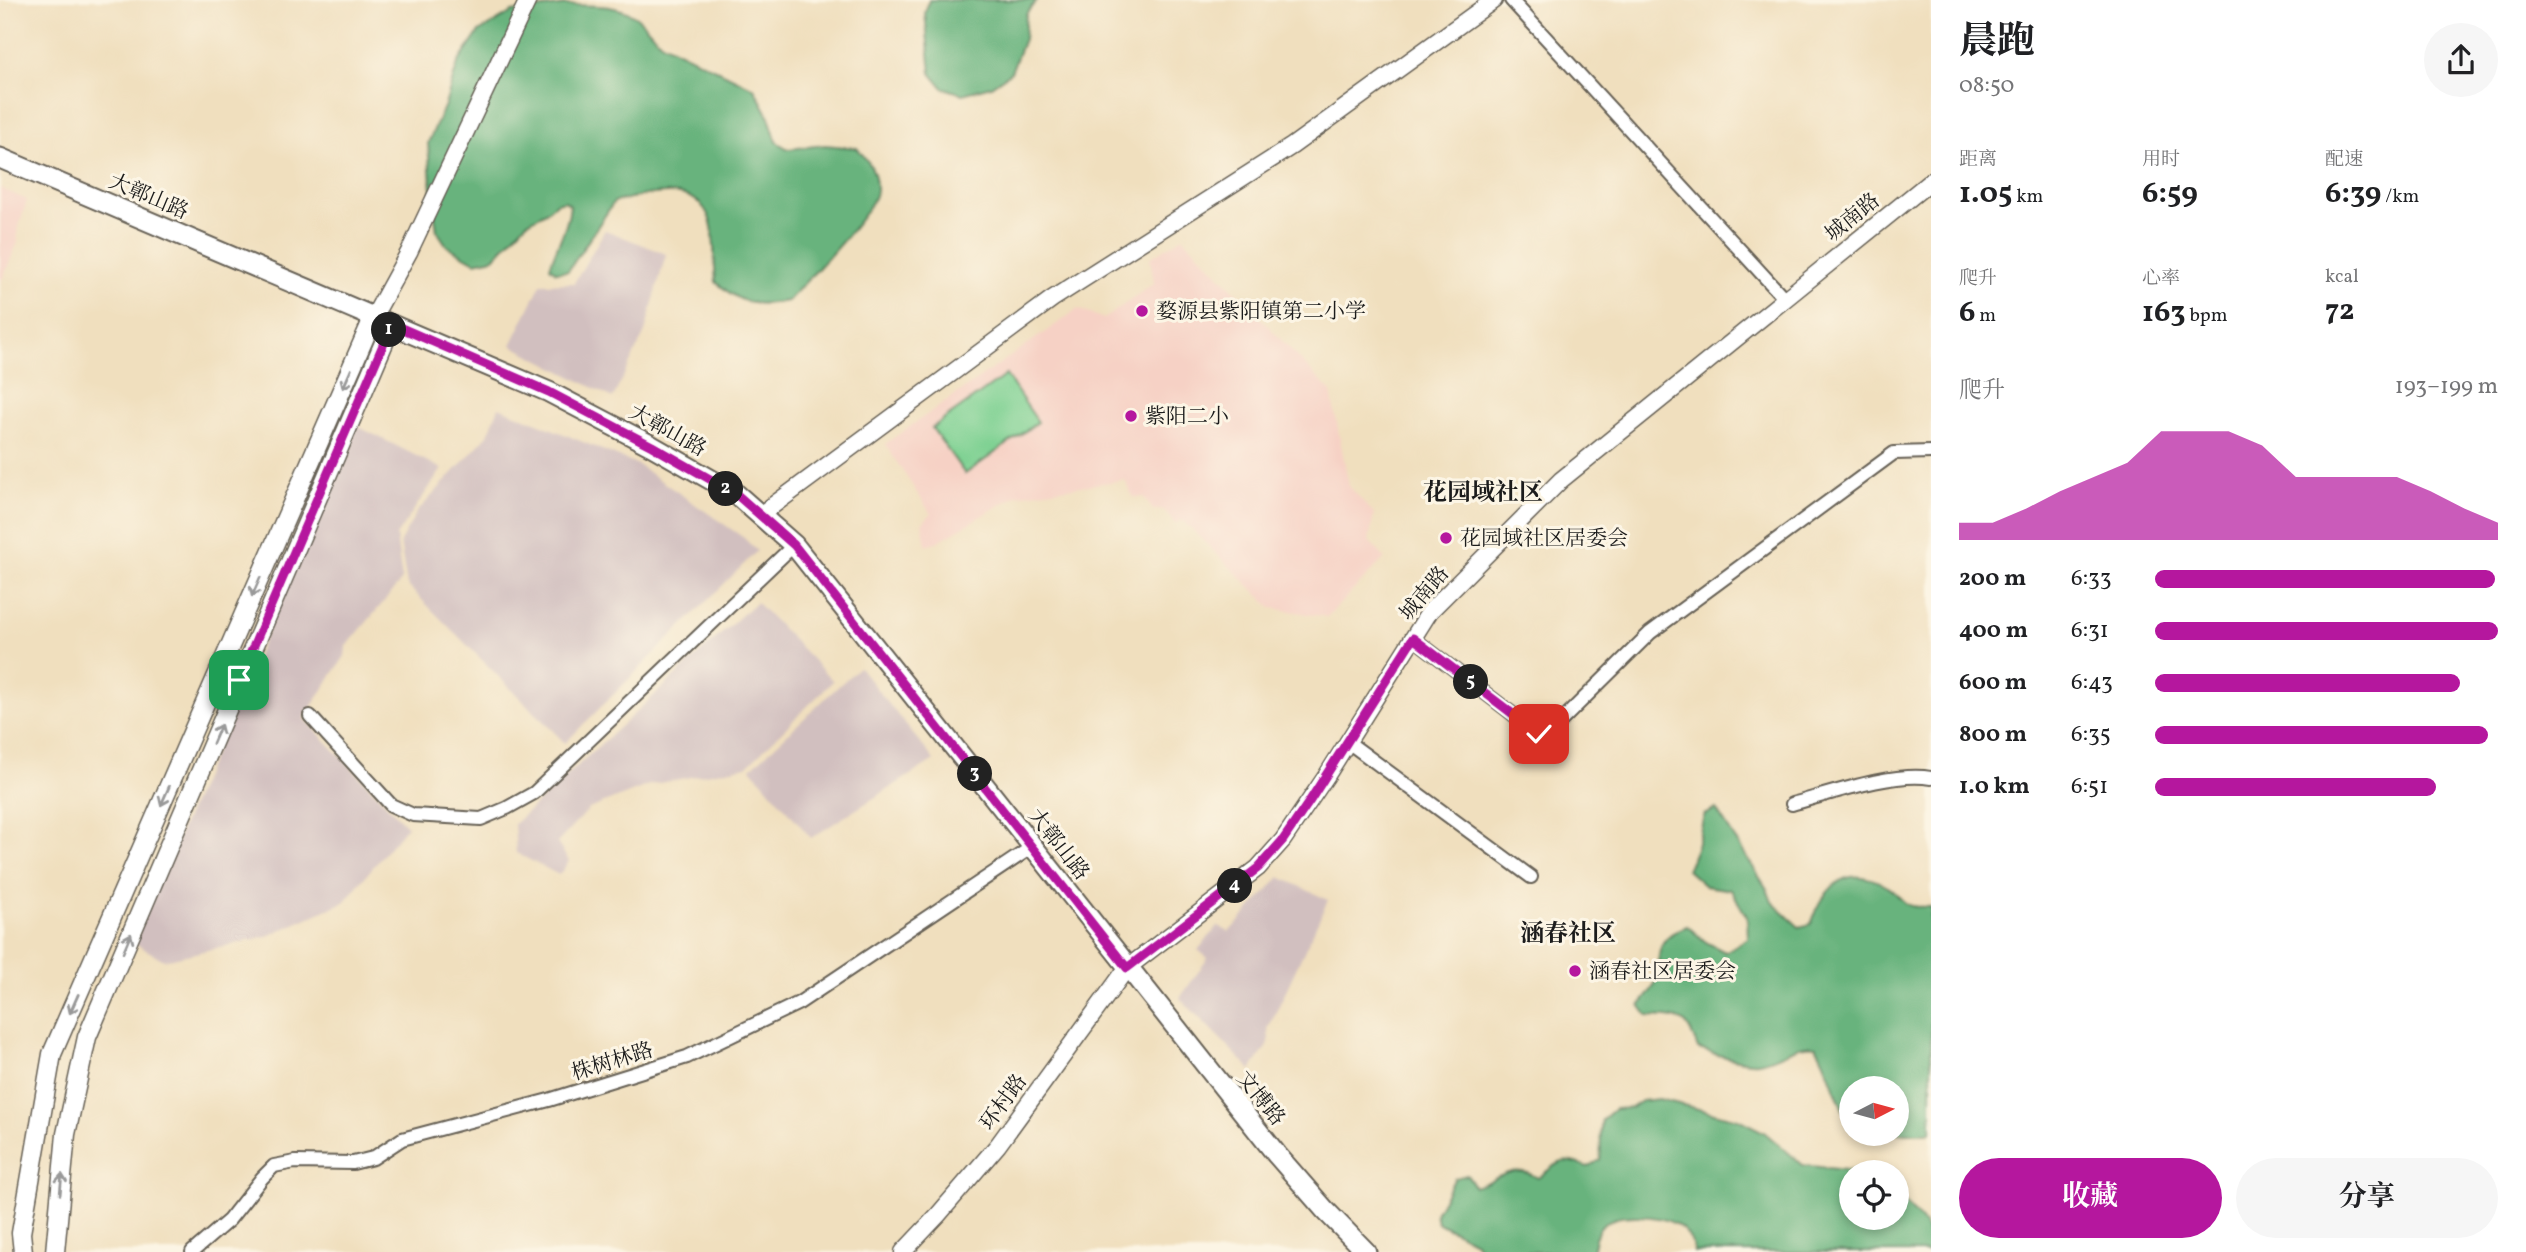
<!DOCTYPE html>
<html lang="zh">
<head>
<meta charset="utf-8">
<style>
  body { margin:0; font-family:Vollkorn,"Noto Serif SC",serif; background:#f6f6f6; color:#202124; height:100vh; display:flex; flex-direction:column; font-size:26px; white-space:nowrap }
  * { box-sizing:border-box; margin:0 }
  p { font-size:23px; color:#757577 }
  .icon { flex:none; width:38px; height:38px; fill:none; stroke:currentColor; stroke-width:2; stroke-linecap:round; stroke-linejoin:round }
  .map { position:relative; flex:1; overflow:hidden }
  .drawer { display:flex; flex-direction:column; background:#fff; width:595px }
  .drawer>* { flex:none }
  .needle { width:46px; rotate:84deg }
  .buttons { position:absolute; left:1839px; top:1076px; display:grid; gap:14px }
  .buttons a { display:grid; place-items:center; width:70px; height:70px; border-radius:50%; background:#fff; box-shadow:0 4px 10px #0003; font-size:35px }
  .pin { position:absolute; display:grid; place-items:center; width:60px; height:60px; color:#fff; margin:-30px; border-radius:14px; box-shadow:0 4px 10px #0006 }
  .km { position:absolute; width:35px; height:35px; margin:-18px; border-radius:50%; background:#222; color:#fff; font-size:19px; line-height:35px; text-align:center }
  .round { display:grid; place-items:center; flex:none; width:74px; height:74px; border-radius:37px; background:#f6f6f6 }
  .summary { display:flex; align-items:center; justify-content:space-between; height:119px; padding:0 28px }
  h1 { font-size:38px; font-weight:700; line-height:52px }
  .figures { display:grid; grid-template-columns:repeat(3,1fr); gap:10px; height:119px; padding:7px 28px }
  .figures div { display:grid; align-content:center }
  .figures b { font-size:30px; font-weight:700 }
  .figures small { font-size:19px; font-weight:400 }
  .figures p { font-size:19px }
  .chart { height:196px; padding:14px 28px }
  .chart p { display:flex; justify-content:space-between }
  .chart svg { width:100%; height:126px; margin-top:7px; fill:#b5179e; opacity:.7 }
  .cta { display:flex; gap:14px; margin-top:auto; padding:14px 28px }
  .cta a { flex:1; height:80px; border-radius:42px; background:#b5179e; color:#fff; font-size:28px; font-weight:700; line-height:80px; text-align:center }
  .cta a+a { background:#f6f6f6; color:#202124 }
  ul { padding:0 28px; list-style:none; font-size:23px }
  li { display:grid; grid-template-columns:112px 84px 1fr; align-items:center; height:52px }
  li i { height:18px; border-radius:9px; background:#b5179e }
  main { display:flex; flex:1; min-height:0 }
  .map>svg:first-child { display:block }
  .built { fill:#f6d1c5 }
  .industrial { fill:#d1bfbf }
  .green { fill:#7fd193; stroke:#4e7658; stroke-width:2 }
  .forest { fill:#67b37d; stroke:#42684c; stroke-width:2 }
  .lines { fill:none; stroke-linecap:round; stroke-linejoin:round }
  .minor-casing { stroke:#666055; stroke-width:16 }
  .tertiary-casing { stroke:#666055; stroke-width:19 }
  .secondary-casing { stroke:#666055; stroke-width:21 }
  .primary-casing { stroke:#666055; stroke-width:23 }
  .minor { stroke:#fff; stroke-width:12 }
  .tertiary { stroke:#fff; stroke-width:16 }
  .secondary { stroke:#fff; stroke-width:18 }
  .primary { stroke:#fff; stroke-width:19 }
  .oneway { stroke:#999 }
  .route-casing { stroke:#fff; stroke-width:14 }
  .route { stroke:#b5179e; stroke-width:9 }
  .poi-dot { fill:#b5179e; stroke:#fcf5e5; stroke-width:2.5 }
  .labels { text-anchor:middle; stroke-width:6; stroke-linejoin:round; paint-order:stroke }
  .street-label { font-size:21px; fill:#1c1c1c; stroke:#fcf5e5 }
  .poi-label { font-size:21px; fill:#1c1c1c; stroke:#fcf5e5; text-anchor:start }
  .quarter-label { font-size:24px; font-weight:bold; fill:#1c1c1c; stroke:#fcf5e5 }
</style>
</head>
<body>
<main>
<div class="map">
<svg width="1931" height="1252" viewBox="0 0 1931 1252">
  <rect width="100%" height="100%" fill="#fcf5e5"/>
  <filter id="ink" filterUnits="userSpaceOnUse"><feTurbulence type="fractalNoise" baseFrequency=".0143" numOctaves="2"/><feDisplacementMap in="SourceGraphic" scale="14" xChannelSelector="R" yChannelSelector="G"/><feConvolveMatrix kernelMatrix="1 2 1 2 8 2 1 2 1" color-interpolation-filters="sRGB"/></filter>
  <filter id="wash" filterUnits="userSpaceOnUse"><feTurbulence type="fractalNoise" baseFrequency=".00686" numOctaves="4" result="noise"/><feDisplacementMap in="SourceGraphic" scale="28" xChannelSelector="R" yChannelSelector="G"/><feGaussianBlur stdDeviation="1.57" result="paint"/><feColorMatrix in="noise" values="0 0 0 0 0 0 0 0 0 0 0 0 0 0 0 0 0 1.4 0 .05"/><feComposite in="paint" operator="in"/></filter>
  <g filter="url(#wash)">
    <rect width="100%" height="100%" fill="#f0dfbe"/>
    <path class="built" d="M0 188 27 200 17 232 18 242 0 284Z
      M1183 237 1331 392 1349 486 1374 514 1369 541 1385 558 1327 617 1272 608 1182 520 1175 524 1164 510H1153L1144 497H1133L1125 480 1017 495 937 542 926 545 922 523 931 514 885 444 1078 309 1104 319 1154 283 1150 258Z"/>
    <path class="industrial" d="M605 230 666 254 645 332 613 398 511 345 541 284 574 283Z
      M499 407 638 465 744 538 757 551 565 743 407 585 400 542 417 512 488 435Z
      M357 426 442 469 396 536 402 580 346 647 345 656 304 718 407 826 344 902 265 937 164 960 132 942Z
      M756 602 833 681 747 766 649 785 589 809 557 843 569 861 559 875 516 853 514 824Z
      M859 667 934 760 811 838 751 768Z
      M1280 877 1328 900 1268 1029 1269 1043 1251 1070 1180 998 1208 958 1198 950 1218 926 1229 932Z"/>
    <path class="green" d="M1006 375 1038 422 965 474 932 428Z"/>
    <path class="forest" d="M929 0H1037L1026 14 1024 39 1011 72 991 86 963 94 943 88 931 73 925 13Z
      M565 5C588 6 614 3 635 16 644 22 652 35 662 43L754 88 768 114 777 142 788 149 825 145 857 148C869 162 877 171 876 191 875 211 805 282 788 301 754 306 743 306 716 282 714 264 715 244 712 227 702 178 648 194 614 202L568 271 556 272 550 267C557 243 568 229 570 205L565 201 556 203 546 212 526 223 494 258 475 262 447 246 437 231 432 197 428 143 445 105 458 63 479 32 512 12Z
      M1716 809 1767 889 1772 902 1799 927 1811 924C1825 885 1847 862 1888 887 1896 891 1901 902 1909 905 1915 908 1925 906 1931 907V1133H1897V1088H1852L1851 1123H1850C1835 1098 1831 1071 1816 1046 1797 1042 1778 1060 1758 1062 1743 1064 1713 1053 1698 1049 1686 1015 1683 1018 1648 1016L1640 1005C1645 998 1654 989 1656 981 1661 952 1653 939 1687 926L1706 942 1725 952 1748 938 1747 917 1731 890 1705 886 1687 870 1697 846 1704 815Z
      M1659 1099 1738 1119 1764 1132 1803 1165 1863 1172H1852V1218H1897V1196C1916 1215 1931 1224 1931 1252H1694C1692 1241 1687 1231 1677 1225 1660 1215 1616 1211 1602 1226 1595 1233 1594 1243 1592 1252H1481L1475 1242 1437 1222 1435 1213 1455 1178 1467 1175 1475 1187C1500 1179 1513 1162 1538 1178 1560 1162 1560 1156 1588 1167L1600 1160C1602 1146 1599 1134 1602 1120L1615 1109 1631 1108 1642 1101Z"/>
  </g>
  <g filter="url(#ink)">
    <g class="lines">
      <g class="minor-casing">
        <path id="minor" d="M1511 0 1785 299
          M1413 638 1539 734H1548L1650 633 1894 453 1931 452
          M310 716 391 805 413 815 481 819 507 808 534 793 794 545
          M1348 742 1531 877
          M1792 804C1829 794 1894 771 1931 778
          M192 1252 229 1220 262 1178 274 1166 295 1162 353 1163 373 1158 402 1139 549 1100 687 1057 799 1003 1032 847"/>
      </g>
      <g class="tertiary-casing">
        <path id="tertiary" d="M374 316 409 252 528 0
          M760 515 1052 299 1292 146 1494 0
          M903 1252 938 1215 998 1145 1127 968 1258 868 1283 840 1327 775 1430 611 1561 480 1931 181"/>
      </g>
      <g class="secondary-casing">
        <path id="secondary" d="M23 1252 21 1233 52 1054 374 316
          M55 1252 66 1134 87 1037 392 324"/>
      </g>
      <g class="primary-casing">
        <path id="primary" d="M0 158 549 392 652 446 736 494 794 545 1277 1155 1325 1210 1366 1252"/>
      </g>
      <use href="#minor" class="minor"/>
      <use href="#tertiary" class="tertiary"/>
      <use href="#secondary" class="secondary"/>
      <use href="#primary" class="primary"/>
    </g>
    <defs><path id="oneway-shaft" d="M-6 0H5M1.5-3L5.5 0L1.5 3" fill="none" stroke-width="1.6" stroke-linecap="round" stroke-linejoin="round" transform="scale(1.75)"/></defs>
    <g class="oneway">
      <use href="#oneway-shaft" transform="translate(347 379) rotate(114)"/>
      <use href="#oneway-shaft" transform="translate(256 587) rotate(114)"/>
      <use href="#oneway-shaft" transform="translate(217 734) rotate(-67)"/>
      <use href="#oneway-shaft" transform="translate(165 796) rotate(114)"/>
      <use href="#oneway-shaft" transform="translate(127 943) rotate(-67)"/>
      <use href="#oneway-shaft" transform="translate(74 1004) rotate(114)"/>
      <use href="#oneway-shaft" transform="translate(61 1184) rotate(-85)"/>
    </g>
  </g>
  <g class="lines" filter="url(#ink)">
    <g class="route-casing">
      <path id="route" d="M239 680 392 324 549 392 652 446 736 494 794 545 1127 968 1258 868 1283 840 1309 802 1413 638 1539 734"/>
    </g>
    <use href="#route" class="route"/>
  </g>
  <g class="poi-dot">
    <circle cx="1142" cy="311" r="7"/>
    <circle cx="1131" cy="416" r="7"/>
    <circle cx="1446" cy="538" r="7"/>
    <circle cx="1575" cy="971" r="7"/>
  </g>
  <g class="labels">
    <g class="street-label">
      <text transform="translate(149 196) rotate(23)" y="7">大鄣山路</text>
      <text transform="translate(1852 217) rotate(-39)" y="7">城南路</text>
      <text transform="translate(668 430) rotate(29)" y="7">大鄣山路</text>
      <text transform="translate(1424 593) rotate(-50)" y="7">城南路</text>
      <text transform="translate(1059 844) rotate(52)" y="7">大鄣山路</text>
      <text transform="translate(612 1061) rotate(-17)" y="7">株树林路</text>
      <text transform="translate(1261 1098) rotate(51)" y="7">文博路</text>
      <text transform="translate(1003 1102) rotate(-54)" y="7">环村路</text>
    </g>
    <g class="poi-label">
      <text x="1156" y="318">婺源县紫阳镇第二小学</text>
      <text x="1145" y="423">紫阳二小</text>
      <text x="1460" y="545">花园域社区居委会</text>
      <text x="1589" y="978">涵春社区居委会</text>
    </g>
    <g class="quarter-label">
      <text x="1483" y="500">花园域社区</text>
      <text x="1568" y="941">涵春社区</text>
    </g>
  </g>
</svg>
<div class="buttons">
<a><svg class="needle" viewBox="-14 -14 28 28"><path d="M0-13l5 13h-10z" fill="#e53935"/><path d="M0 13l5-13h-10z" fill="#757577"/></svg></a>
<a><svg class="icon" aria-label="locate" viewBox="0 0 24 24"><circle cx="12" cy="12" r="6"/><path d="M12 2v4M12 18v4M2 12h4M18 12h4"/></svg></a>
</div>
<div class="pin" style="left:239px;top:680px;background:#1e9e55"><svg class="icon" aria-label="arrive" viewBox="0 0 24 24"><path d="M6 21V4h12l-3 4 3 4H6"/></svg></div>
<div class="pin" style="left:1539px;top:734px;background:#d93025"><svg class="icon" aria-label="check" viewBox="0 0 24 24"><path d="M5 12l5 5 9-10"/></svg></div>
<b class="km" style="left:389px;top:330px">1</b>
<b class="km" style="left:726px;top:489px">2</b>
<b class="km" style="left:975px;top:774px">3</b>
<b class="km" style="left:1235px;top:886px">4</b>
<b class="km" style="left:1471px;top:682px">5</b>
</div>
<section class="drawer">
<div class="summary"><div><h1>晨跑</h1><p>08:50</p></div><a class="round"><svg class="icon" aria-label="share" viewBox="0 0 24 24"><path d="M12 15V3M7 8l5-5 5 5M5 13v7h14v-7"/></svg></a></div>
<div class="figures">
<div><p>距离</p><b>1.05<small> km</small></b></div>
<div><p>用时</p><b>6:59</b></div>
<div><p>配速</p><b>6:39<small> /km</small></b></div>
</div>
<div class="figures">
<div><p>爬升</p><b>6<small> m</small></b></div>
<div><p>心率</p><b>163<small> bpm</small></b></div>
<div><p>kcal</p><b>72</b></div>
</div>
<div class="chart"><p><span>爬升</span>193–199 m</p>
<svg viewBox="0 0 160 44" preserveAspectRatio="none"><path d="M0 44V38L10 38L20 33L30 27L40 22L50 17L60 6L70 6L80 6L90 11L100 22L110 22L120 22L130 22L140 27L150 33L160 38V44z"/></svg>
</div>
<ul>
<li><b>200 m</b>6:33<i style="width:99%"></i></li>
<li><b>400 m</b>6:31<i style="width:100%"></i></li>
<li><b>600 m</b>6:43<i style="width:89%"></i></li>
<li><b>800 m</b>6:35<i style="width:97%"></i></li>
<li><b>1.0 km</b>6:51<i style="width:82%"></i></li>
</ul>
<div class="cta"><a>收藏</a><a>分享</a></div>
</section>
</main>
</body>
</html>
